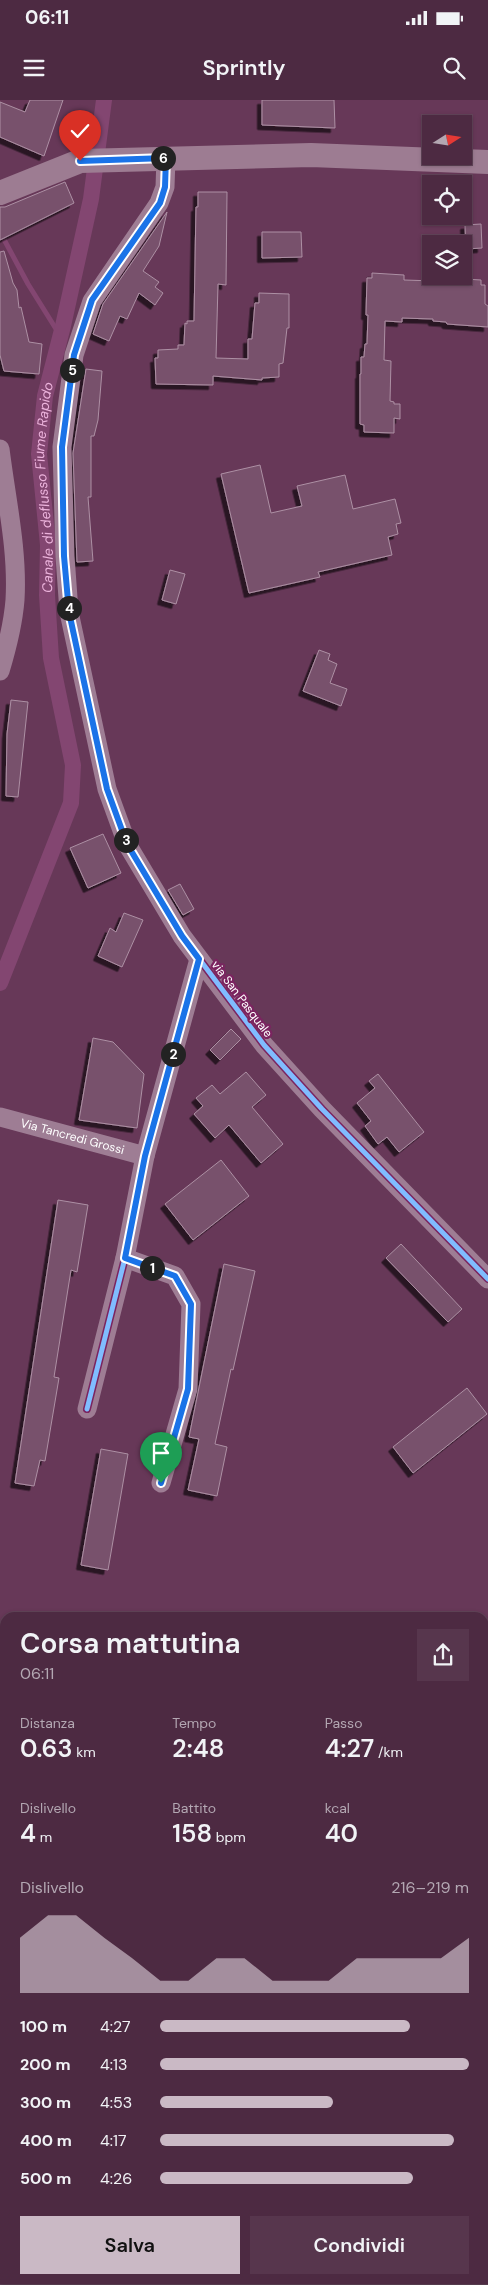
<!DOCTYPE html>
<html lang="it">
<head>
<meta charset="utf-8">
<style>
  body { margin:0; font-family:"DM Sans",sans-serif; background:#57364d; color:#f1f3f6; height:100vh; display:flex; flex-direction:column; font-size:19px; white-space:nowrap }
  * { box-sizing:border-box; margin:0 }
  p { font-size:16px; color:#b3a7b2 }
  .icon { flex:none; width:28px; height:28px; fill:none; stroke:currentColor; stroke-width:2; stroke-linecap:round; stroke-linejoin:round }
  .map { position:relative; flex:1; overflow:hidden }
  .drawer { position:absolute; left:0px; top:1512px; width:489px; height:672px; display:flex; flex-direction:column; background:#4d2a42; border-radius:15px 15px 0 0; box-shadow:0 1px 4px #0004,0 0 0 1px #64465b }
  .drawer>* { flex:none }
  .needle { width:32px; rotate:78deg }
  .buttons { position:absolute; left:422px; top:15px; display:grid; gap:10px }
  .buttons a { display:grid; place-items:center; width:50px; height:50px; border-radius:0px; background:#4d2a42; box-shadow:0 1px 4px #0004,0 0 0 1px #64465b; font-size:25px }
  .pin { position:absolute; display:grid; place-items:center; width:42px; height:42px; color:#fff; margin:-51px -21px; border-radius:50% 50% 50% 0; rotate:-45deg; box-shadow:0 0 5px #0007 }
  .pin .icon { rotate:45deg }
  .km { position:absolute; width:25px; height:25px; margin:-12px; border-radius:50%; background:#222; color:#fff; font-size:14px; line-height:25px; text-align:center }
  .round { display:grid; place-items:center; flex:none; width:52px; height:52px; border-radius:0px; background:#57364d }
  .head { display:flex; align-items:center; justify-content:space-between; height:85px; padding:0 20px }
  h1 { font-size:28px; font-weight:600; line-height:38px }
  .metrics { display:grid; grid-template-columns:repeat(3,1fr); gap:8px; height:85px; padding:5px 20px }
  .metrics div { display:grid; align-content:center }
  .metrics b { font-size:25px; font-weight:600 }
  .metrics small { font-size:14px; font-weight:400 }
  .metrics p { font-size:14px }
  .chart { height:140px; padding:10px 20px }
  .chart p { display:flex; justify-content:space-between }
  .chart svg { width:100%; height:90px; margin-top:5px; fill:#cab9c5; opacity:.7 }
  .cta { display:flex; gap:10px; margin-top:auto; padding:10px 20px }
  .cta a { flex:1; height:58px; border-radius:0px; background:#cab9c5; color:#111; font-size:20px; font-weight:600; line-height:58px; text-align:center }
  .cta a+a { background:#57364d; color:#f1f3f6 }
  ul { padding:0 20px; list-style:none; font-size:16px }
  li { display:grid; grid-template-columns:80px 60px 1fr; align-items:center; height:38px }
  li i { height:12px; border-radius:6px; background:#cab9c5 }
  .status { display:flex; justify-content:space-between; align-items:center; height:35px; padding:0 25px; background:#4d2a42; direction:ltr }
  .status svg { height:14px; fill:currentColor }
  header { display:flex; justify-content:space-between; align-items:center; height:65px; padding:0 20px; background:#4d2a42; font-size:22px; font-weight:600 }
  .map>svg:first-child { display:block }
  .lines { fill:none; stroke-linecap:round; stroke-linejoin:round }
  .stream { stroke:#834671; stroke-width:5 }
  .canal { stroke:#834671; stroke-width:16 }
  .river { stroke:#834671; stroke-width:29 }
  .building { fill:#78516c; stroke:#ad90a4; filter:url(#shadow) }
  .path { stroke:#9e7d94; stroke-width:3; stroke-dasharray:2.5 4; stroke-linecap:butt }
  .minor { stroke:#9e7d94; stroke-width:19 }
  .major { stroke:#9d7c92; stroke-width:24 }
  .highway { stroke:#9e7f94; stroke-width:28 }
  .cycleway-casing { stroke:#7b2460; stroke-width:8 }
  .cycleway { stroke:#80bcff; stroke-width:5 }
  .route-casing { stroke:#fff; stroke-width:10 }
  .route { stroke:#1a73e8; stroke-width:6 }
  .labels { text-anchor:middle; stroke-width:4.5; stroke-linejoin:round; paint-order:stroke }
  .street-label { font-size:12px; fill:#fff; stroke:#7b2460 }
  .water-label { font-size:14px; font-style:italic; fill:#ecb3dc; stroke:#7b2460 }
</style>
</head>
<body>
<div class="status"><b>06:11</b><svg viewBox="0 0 49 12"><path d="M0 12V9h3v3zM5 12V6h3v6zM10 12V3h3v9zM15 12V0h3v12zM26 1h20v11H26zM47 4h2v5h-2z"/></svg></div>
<header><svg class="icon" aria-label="menu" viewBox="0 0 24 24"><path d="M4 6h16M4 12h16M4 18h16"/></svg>Sprintly<svg class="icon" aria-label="search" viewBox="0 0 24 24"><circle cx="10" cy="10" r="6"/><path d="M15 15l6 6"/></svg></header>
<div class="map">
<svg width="488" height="2185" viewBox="0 0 488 2185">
  <defs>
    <filter id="shadow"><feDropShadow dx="-4.5" dy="4.5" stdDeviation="0" flood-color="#0009"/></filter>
  </defs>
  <rect width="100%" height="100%" fill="#673858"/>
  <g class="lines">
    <path class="stream" d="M0 132 28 184 61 237"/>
    <path class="canal" id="s1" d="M0 883 71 703 73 665 51 558 47 495 48 445 39 354 45 296 63 226 91 99 104 0"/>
    <path class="river" d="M484 1667 488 1665
      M0 1851 5 1849"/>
  </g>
  <path class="building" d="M30 0H63L44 56 0 37V2L25 12Z
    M262 0H334L335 28 262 25Z
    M65 82 74 103 0 140V107H5Z
    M198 92H227L226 185 218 184 216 258 248 259V239H252L255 203H259V193L289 194V228H287L283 263 279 264V277L262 278V280L213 276V285L156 284 155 258H158V250L178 249V245H184L185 223 187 224V221H194L196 107H198Z
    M167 112 159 146 143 171 159 182 155 187 163 193 155 205 139 193 127 219 120 216 109 241 93 234 103 204Z
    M481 124 482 148 466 149 465 125Z
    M262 132H301L302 157 262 158Z
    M4 151 13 183 17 190 19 208 21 207 29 242 42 244 39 274 4 271 0 255V152Z
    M372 173 404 175V180L435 181V180H448V178L481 180V185H485V204L488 206V227L447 224 446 222 433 221V219L402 218V222L385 221 384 260 391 261 390 301 394 302V304H400V319L394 318V333L364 332V325L360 324V274H361V257H364L365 244H367L368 215H366L367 178H372Z
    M86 269 102 271 98 320 94 336H91V397H88L93 461 77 462 73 353Z
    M260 365 271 413 302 406 297 386 345 375 353 409 395 399 401 423 396 424 398 434 388 437 392 455 318 472 320 477 249 493 221 374Z
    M170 470 185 474 176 504 162 500Z
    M319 550 330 554 328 560 337 564 330 583 347 589 341 606 303 591Z
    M11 600 28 602 18 697 6 696 7 634Z
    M103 734 121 773 88 788 70 748Z
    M180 784 194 809 183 815 168 790Z
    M124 813 143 820 122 867 98 856 110 828 116 832Z
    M231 929 241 939 220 960 210 950Z
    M93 938 113 942 144 974 137 1028 79 1020Z
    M246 972 266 995 252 1007 283 1044 261 1063 229 1025 215 1038 194 1014 203 1006 196 998 212 985 220 994Z
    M378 974 424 1032 399 1052 387 1037 378 1044 365 1026 371 1021 357 1003 375 988 369 981Z
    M221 1060 249 1096 193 1140 165 1104Z
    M58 1100 88 1105 77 1172 71 1170 54 1277 59 1278 45 1361 40 1360 34 1386 15 1383Z
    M401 1144 462 1209 448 1222 386 1158Z
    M224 1164 255 1171 233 1270 231 1269 215 1344 227 1347 217 1396 188 1390 199 1339 189 1337Z
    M467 1288 487 1314 413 1373 393 1347Z
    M101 1349 128 1354 108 1470 81 1465Z"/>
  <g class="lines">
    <path class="path" d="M484 1714 488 1713
      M0 1895 5 1894"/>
    <g class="minor">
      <path d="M166 58 165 87 159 103 92 201 74 255 62 347 65 456 69 512 107 689 127 744 182 836 264 945 322 1009 488 1179"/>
      <path d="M0 349C6 398 18 450 15 500 13 525 7 548 0 571"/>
      <path id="s2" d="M0 1017 145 1056"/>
      <path d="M125 1158 175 1176 191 1204 188 1289 161 1383"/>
      <path d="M87 1309 125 1158 145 1056 199 859"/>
      <path d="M484 1621 488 1620"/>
      <path d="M0 1806 5 1804"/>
    </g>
    <path class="major" d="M0 93 80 61 311 55 488 62"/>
    <path class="highway" d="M484 1799 488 1797
      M0 2034 5 2031"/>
    <g class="cycleway-casing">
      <path id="cycleway" d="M166 58 165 87 159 103 92 201 74 255 62 347 65 456 69 512 107 689 127 744 182 836 264 945 322 1009 488 1179
        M87 1309 125 1158 145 1056 199 859"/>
    </g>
    <use href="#cycleway" class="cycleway"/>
  </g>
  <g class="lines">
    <g class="route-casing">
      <path id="route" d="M80 61 166 58 165 87 160 103 92 200 74 255 62 347 64 456 69 512 107 689 127 744 182 836 199 859 145 1056 125 1158 175 1176 191 1204 188 1289 161 1383"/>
    </g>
    <use href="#route" class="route"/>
  </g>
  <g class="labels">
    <g class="street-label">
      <text transform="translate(242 899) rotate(53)" y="4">via San Pasquale</text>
      <text dy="4" stroke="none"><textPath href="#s2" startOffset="75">Via Tancredi Grossi</textPath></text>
    </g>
    <g class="water-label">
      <text dy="5" stroke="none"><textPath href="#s1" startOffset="512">Canale di deflusso Fiume Rapido</textPath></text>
    </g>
  </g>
</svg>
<div class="buttons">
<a><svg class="needle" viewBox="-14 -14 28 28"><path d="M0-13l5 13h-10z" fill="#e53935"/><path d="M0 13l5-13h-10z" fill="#b3a7b2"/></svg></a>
<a><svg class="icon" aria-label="locate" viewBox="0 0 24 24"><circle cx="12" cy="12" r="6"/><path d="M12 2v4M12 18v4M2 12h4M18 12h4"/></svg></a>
<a><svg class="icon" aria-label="layers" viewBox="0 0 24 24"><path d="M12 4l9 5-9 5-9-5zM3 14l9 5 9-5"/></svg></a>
</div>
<div class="pin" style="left:161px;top:1383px;background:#1e9e55"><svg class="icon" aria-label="arrive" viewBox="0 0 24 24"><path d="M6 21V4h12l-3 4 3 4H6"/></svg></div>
<div class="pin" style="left:80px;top:61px;background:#d93025"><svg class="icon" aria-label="check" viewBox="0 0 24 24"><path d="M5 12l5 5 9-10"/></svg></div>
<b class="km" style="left:152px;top:1168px">1</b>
<b class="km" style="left:173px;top:954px">2</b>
<b class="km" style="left:126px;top:740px">3</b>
<b class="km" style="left:69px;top:508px">4</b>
<b class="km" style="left:72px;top:270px">5</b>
<b class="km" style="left:163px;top:58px">6</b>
<section class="drawer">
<div class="head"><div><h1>Corsa mattutina</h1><p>06:11</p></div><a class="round"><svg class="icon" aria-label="share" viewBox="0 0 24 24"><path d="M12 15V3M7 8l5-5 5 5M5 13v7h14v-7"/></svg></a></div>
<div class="metrics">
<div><p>Distanza</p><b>0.63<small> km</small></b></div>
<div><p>Tempo</p><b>2:48</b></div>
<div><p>Passo</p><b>4:27<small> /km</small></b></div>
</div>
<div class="metrics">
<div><p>Dislivello</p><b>4<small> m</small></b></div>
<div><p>Battito</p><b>158<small> bpm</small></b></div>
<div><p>kcal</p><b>40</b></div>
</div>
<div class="chart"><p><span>Dislivello</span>216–219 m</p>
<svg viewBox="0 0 160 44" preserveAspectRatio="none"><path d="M0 44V17L10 6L20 6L30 17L40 27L50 38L60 38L70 27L80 27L90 38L100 38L110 38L120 27L130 27L140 27L150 27L160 17V44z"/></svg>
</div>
<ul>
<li><b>100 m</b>4:27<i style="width:81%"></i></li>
<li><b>200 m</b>4:13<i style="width:100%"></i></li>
<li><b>300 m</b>4:53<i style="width:56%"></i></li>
<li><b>400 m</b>4:17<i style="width:95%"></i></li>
<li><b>500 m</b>4:26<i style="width:82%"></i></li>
</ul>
<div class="cta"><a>Salva</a><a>Condividi</a></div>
</section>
</div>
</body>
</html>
